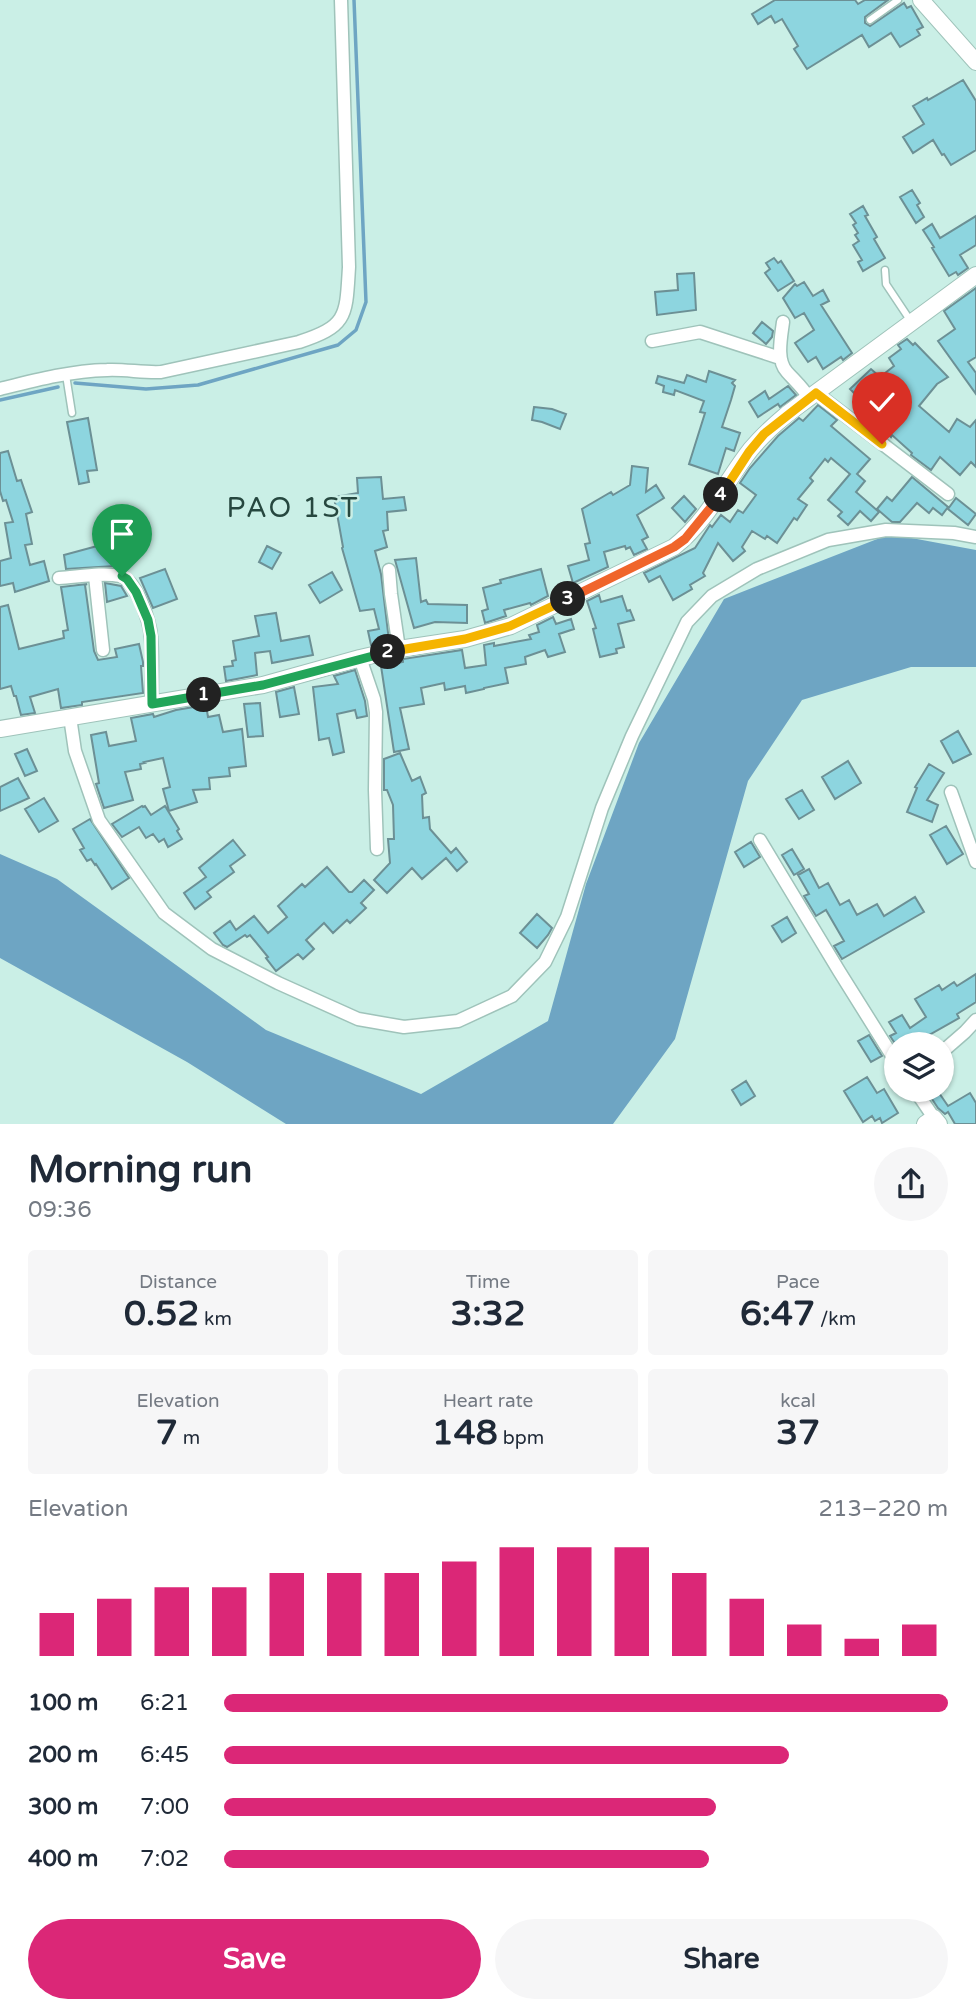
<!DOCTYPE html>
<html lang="en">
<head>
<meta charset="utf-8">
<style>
  body { margin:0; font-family:"Varela Round",sans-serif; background:#f6f6f7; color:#1f2937; height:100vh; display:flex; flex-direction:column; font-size:26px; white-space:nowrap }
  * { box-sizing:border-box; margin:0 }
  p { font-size:23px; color:#747a83 }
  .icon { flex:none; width:38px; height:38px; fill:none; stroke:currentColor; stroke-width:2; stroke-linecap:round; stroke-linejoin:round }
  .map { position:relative; height:1124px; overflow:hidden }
  .sheet { display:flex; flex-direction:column; background:#fff; flex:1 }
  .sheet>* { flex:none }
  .controls { position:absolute; left:884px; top:1032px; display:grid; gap:14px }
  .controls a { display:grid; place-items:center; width:70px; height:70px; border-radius:50%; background:#fff; box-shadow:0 2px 5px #0004; font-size:35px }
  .pin { position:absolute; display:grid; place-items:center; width:60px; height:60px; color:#fff; margin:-72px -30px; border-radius:50% 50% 50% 0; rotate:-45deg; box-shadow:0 0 7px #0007 }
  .pin .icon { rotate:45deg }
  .km { position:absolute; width:35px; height:35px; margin:-18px; border-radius:50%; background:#222; color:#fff; font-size:19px; line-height:35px; text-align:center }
  .round { display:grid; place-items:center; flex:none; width:74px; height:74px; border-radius:37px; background:#f6f6f7 }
  .summary { display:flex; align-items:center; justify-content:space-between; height:119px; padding:0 28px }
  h1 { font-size:38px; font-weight:700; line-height:52px }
  .figures { display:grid; grid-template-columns:repeat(3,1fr); gap:10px; height:119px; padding:7px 28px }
  .figures div { display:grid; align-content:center; border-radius:7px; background:#f6f6f7; text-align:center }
  .figures b { font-size:35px; font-weight:700 }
  .figures small { font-size:19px; font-weight:400 }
  .figures p { font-size:19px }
  .chart { height:196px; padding:14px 28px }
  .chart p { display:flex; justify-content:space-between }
  .chart svg { width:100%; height:126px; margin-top:7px; stroke:#db2777; stroke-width:6 }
  .action { display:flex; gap:14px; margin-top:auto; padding:14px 28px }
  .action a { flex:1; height:80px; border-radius:42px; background:#db2777; color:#fff; font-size:28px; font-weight:700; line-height:80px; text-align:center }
  .action a+a { background:#f6f6f7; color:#1f2937 }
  ul { padding:0 28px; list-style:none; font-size:23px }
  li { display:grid; grid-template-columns:112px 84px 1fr; align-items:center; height:52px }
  li i { height:18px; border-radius:9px; background:#db2777 }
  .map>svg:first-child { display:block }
  .water { fill:#6ea5c3 }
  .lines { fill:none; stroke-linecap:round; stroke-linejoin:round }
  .stream { stroke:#6ea5c3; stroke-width:3.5 }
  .building { fill:#8dd5df; stroke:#6c9095; stroke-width:2 }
  .service-casing { stroke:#9fc3ba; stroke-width:9 }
  .minor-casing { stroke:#9fc3ba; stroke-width:15 }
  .tertiary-casing { stroke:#9fc3ba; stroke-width:18 }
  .service { stroke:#fff; stroke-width:6 }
  .minor { stroke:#fff; stroke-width:12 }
  .tertiary { stroke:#fff; stroke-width:16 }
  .split-1-casing { stroke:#fff; stroke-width:14 }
  .split-2-casing { stroke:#fff; stroke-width:14 }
  .split-3-casing { stroke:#fff; stroke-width:14 }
  .split-4-casing { stroke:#fff; stroke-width:14 }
  .split-5-casing { stroke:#fff; stroke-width:14 }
  .split-1 { stroke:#22a559; stroke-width:9 }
  .split-2 { stroke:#22a559; stroke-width:9 }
  .split-3 { stroke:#f5b400; stroke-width:9 }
  .split-4 { stroke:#f0652b; stroke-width:9 }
  .split-5 { stroke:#f5b400; stroke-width:9 }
  .labels { text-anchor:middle; stroke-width:5; stroke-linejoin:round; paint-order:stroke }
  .quarter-label { font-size:28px; letter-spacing:2px; fill:#26473f; stroke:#caefe6 }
</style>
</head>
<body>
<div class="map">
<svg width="976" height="1124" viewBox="0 0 976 1124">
  <rect width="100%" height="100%" fill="#caefe6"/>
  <path class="water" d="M890 534 976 550V667H911L802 700 748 781 675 1039 613 1124H286L187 1062 0 958V854L57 879 266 1030 421 1094 548 1021 586 884 639 743 724 599Z"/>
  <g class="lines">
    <path class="stream" d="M75 383 146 389 198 385 338 345 356 330 366 302 354 0
      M0 400 58 387"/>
  </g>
  <path class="building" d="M775 0H855L858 4 865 0H888L865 17V23L870 26 904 3 907 8 911 6 923 27 917 30 920 35 900 47 891 33 869 47 862 35 807 69 794 49 798 46 782 19 775 23 771 16 758 24 752 14Z
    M963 80 976 101V150L951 165 944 154 942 155 933 140 913 153 903 137 924 124 913 106 927 98 928 100Z
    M912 190 920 203 917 205 924 217 916 223 900 197Z
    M863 206 868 215 865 216 877 237 874 239 885 258 863 271 858 262 862 260 853 245 859 241 855 235 858 233 853 225 856 223 850 214Z
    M976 216V245L960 255 968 268 958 275 956 272 949 276 932 248 934 247 923 230 932 224 940 238Z
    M774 258 778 263 781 261 794 281 778 291 765 273 770 269 766 263Z
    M694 273 696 310 657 315 655 292 678 290 677 274Z
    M804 282 813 296 823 290 829 301 821 305 852 353 843 360 841 357 823 369 816 357 808 362 795 343 814 330 804 313 795 318 783 298 795 284 797 286Z
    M976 288V357L968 362 976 373V394L938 341 955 329 944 311Z
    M762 322 773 331 772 337 766 344 753 333Z
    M907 339 913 345 915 343 948 377 937 384 919 406 949 432 957 419 970 427 976 420V467L971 462 960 475 940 457 931 470 911 455 912 453 892 435 891 437 877 424 874 427 860 415 868 407 850 389 871 369 880 377 894 366 889 358 901 349 898 345Z
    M709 371 735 380 732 383 735 386 731 400 722 427 740 433 734 451 726 448 718 474 689 464 705 413 700 412 704 401 675 390 674 395 663 392 664 386 656 383 658 376 684 383 687 375 706 382Z
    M788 386 796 395 780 407 778 404 758 417 749 402 765 391 769 399Z
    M818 405 837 420 831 426 870 459 857 474 865 481 856 492 879 512 871 521 860 511 848 525 838 516 842 512 828 500 850 474 831 458 828 462 825 459 810 478 813 481 798 499 807 505 797 520 794 518 777 543 767 536 765 539 752 531 742 547 745 551 733 561 718 543 703 573 705 576 690 585 692 589 673 600 660 576 649 582 644 573 695 548 710 525 712 527 721 515 730 522 738 510 743 513 756 495 740 483 750 468 778 436 799 418 803 421Z
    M534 407 552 409 566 414 560 429 542 422 532 420Z
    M88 418 97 470 87 471 89 482 79 484 67 422Z
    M8 451 17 481 21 480 32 512 26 514 32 544 25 545 30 565 44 561 49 581 15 592 13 583 0 586V561L11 558 5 523 13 522 6 500 3 501 0 491V453Z
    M632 466 648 468 646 492 656 485 664 498 637 515 648 537 642 540 647 549 634 555 630 547 626 549 625 546 604 552 608 567 573 583 568 566 589 560 585 544 590 543 582 509 611 492 613 495 630 485Z
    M381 477 383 499 404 497 406 510 387 512 388 530 383 531 387 547 375 551 381 574 389 641 371 645 368 631 379 629 374 609 360 611 342 548 343 547 334 497 358 493 357 478Z
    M912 477 948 507 942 515 933 508 929 513 917 503 900 522H892L877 509 887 497 892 501Z
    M684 496 696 509 685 522 672 508Z
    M956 498 976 514 968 525 948 509Z
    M112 542 118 562H114L115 566 66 569 64 555Z
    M267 546 281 553 272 569 259 562Z
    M416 558 421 602 426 600 428 604 467 605V623L435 622 414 628 395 560Z
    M165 569 177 599 153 608 140 578Z
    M541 569 548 596 531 605 530 603 504 610 506 616 485 623 482 611 488 609 483 588 501 583 500 580Z
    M332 572 342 590 320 603 309 585Z
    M105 583 121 586 127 596 107 602Z
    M87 584 85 585 94 651 98 660 117 657 115 649 139 644 143 662V666H141L143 693 82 702V705L61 708 58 689 30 697 35 713 21 715 16 696H14L11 686 0 689V607L8 605 19 649 64 638 63 631 68 630 61 587Z
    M599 595 601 602 622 596 627 611 630 610 634 620 618 624 624 647 616 649 617 653 600 657 593 629 596 628 587 601Z
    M276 613 281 641 309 636 313 655 272 663 270 651 255 653 257 675 226 681 224 667 233 666 232 661 236 660 233 641 259 636 255 616Z
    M553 617 556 624 571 619 574 629 559 634 565 652 548 657 545 650 525 657 526 664 505 668 508 683 484 688V689L466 693 465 686 445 690 444 683 421 688 424 704 400 708 409 749 394 752 381 666 403 662V659L462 650 465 668 486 665 484 645 494 643V646L531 639 529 635 539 632 537 625Z
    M355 670 365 701 367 716 357 718 355 710 337 714 344 752 333 755 329 738 319 740 313 687 338 684 334 676Z
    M294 687 299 714 280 717 276 692Z
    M260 703 263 736 248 737 244 704Z
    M206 705 208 717 219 715 223 732 242 729 246 766 229 768 230 776 209 778 210 789 193 790 197 802 169 811 163 789 170 787 163 758 144 762 145 763 140 764 141 769 125 772 133 800 104 808 96 784 99 783 91 735 106 732 109 746 136 741 131 718 153 714 154 717 176 710Z
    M958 731 971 754 953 763 941 741Z
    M27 749 37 771 25 776 15 754Z
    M400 753 412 781 420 777 426 793 422 795 423 818 429 817 430 829 451 853 456 848 467 862 457 871 446 858 422 879 412 868 387 893 374 880 390 863 388 839H394L393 805 387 790H384V759Z
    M848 761 861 783 835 799 822 777Z
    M929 764 944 773 927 800 938 805 932 822 907 812 917 788 915 787Z
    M18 778 29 798 0 811V787Z
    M802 790 814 810 799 819 786 799Z
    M44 798 58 821 39 832 25 809Z
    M142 806 143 807 145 806 151 815 165 806 179 829 177 831 182 839 168 847 164 839 159 842 153 834 146 838 139 827 122 837 112 824Z
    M90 819 129 878 112 889 96 864 95 865 91 859 87 861 80 850 84 848 73 829Z
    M946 826 963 854 947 864 930 835Z
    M233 840 245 855 230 866 234 872 207 892 211 897 195 909 184 893 206 877 199 868Z
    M751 842 760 857 744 867 735 852Z
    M792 849 804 869 794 875 782 855Z
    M327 867 349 892H352L364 880 374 890 361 903 366 908 350 923 347 920 333 933 324 923 306 940 314 949 303 959 298 954 276 971 266 958 268 957 250 935 247 937 245 935 227 947 223 945 214 933 230 921 236 930 254 916 268 933 287 917 278 906 302 884 305 887Z
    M809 869 819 888 828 883 840 905 849 900 857 915 877 904 884 916 915 897 924 912 842 959 834 946 844 941 826 910 816 916 804 896 809 894 798 875Z
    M537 914 552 928 548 935 537 948 520 933Z
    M787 917 796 933 782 942 772 926Z
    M976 974V1002L957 1014 959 1018 924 1038 925 1040 917 1045H896L890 1036 896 1033 889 1022 902 1015 910 1028 926 1017 915 999 939 985 942 990 954 982 957 986Z
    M869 1035 882 1056 871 1062 858 1041Z
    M867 1077 877 1093 884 1089 898 1113 882 1123 880 1118 875 1121 872 1116 863 1122 844 1091Z
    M746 1081 755 1096 741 1105 732 1090Z
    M926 1090H937L948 1106 970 1093 976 1103V1124H955L948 1112 945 1114 938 1108Z"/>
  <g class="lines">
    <g class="service-casing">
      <path id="service" d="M870 20 898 0
        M885 270 886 284 910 320
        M66 375 72 413"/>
    </g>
    <g class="minor-casing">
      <path id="minor" d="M783 322C781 338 776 360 787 372 795 381 803 388 809 398
        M652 341 700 332 780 358
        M0 389C36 380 70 371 107 370 125 369 143 373 161 372L299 342C348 326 346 316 349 267L341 0
        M816 393 948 494
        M389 570 391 594 399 649
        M95 576 103 650
        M59 578C77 577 103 572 120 576 136 579 150 622 151 637 153 659 151 682 152 704
        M360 658 374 699 376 712 375 790 377 849
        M70 717 75 751 99 820 164 913 212 949 278 983 358 1019 404 1027 458 1021 512 996 545 962 567 917 602 808 632 736 687 622 712 596 757 569 828 540 886 530 954 533 976 537
        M951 792 976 862
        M760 840 839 971 896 1062
        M942 1052 965 1032 976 1020
        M915 1090 934 1118"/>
    </g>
    <g class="tertiary-casing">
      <path id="tertiary" d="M921 0 976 62
        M0 729 263 685 360 658 399 649 465 639 511 626 674 547C709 519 725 482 751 449 762 436 774 425 787 414L976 275
        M925 1124 934 1118 939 1124"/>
    </g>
    <use href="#service" class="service"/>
    <use href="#minor" class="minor"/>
    <use href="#tertiary" class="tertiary"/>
  </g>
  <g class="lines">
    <g class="split-1-casing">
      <path id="split-1" d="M122 576 127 579 136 592 148 620 151 636 152 704 204 695"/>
    </g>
    <g class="split-2-casing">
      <path id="split-2" d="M204 695 263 685 388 652"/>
    </g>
    <g class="split-3-casing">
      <path id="split-3" d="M388 652 465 639 510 626 568 599"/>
    </g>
    <g class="split-4-casing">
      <path id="split-4" d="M568 599 674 547 685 539 721 495"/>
    </g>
    <g class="split-5-casing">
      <path id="split-5" d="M721 495 749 452 764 434 816 393 882 444"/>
    </g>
    <use href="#split-1" class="split-1"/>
    <use href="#split-2" class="split-2"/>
    <use href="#split-3" class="split-3"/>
    <use href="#split-4" class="split-4"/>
    <use href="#split-5" class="split-5"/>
  </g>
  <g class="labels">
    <g class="quarter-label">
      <text x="293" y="517">PAO 1ST</text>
    </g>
  </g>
</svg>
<div class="controls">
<a><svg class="icon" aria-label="layers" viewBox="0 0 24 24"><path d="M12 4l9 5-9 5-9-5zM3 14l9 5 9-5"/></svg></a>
</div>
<div class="pin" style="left:122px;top:576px;background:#1e9e55"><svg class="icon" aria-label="arrive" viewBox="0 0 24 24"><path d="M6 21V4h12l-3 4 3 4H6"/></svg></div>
<div class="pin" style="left:882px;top:444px;background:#d93025"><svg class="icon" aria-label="check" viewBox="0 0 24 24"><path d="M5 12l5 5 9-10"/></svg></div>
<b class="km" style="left:204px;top:695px">1</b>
<b class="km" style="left:388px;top:652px">2</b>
<b class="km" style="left:568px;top:599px">3</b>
<b class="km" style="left:721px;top:495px">4</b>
</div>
<section class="sheet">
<div class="summary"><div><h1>Morning run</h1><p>09:36</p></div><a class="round"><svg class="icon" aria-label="share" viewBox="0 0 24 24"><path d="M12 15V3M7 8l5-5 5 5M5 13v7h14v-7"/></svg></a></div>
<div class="figures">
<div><p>Distance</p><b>0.52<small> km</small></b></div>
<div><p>Time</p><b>3:32</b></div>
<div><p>Pace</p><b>6:47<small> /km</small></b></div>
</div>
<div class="figures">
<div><p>Elevation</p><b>7<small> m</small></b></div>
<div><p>Heart rate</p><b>148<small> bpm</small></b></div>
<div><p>kcal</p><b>37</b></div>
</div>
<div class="chart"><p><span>Elevation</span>213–220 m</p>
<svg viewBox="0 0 160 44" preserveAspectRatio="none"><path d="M5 44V29M15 44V24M25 44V20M35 44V20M45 44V15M55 44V15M65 44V15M75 44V11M85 44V6M95 44V6M105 44V6M115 44V15M125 44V24M135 44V33M145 44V38M155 44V33"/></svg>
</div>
<ul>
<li><b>100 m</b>6:21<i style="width:100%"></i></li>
<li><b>200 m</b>6:45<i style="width:78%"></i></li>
<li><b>300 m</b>7:00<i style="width:68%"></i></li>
<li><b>400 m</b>7:02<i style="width:67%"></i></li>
</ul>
<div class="action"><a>Save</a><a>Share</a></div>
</section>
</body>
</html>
